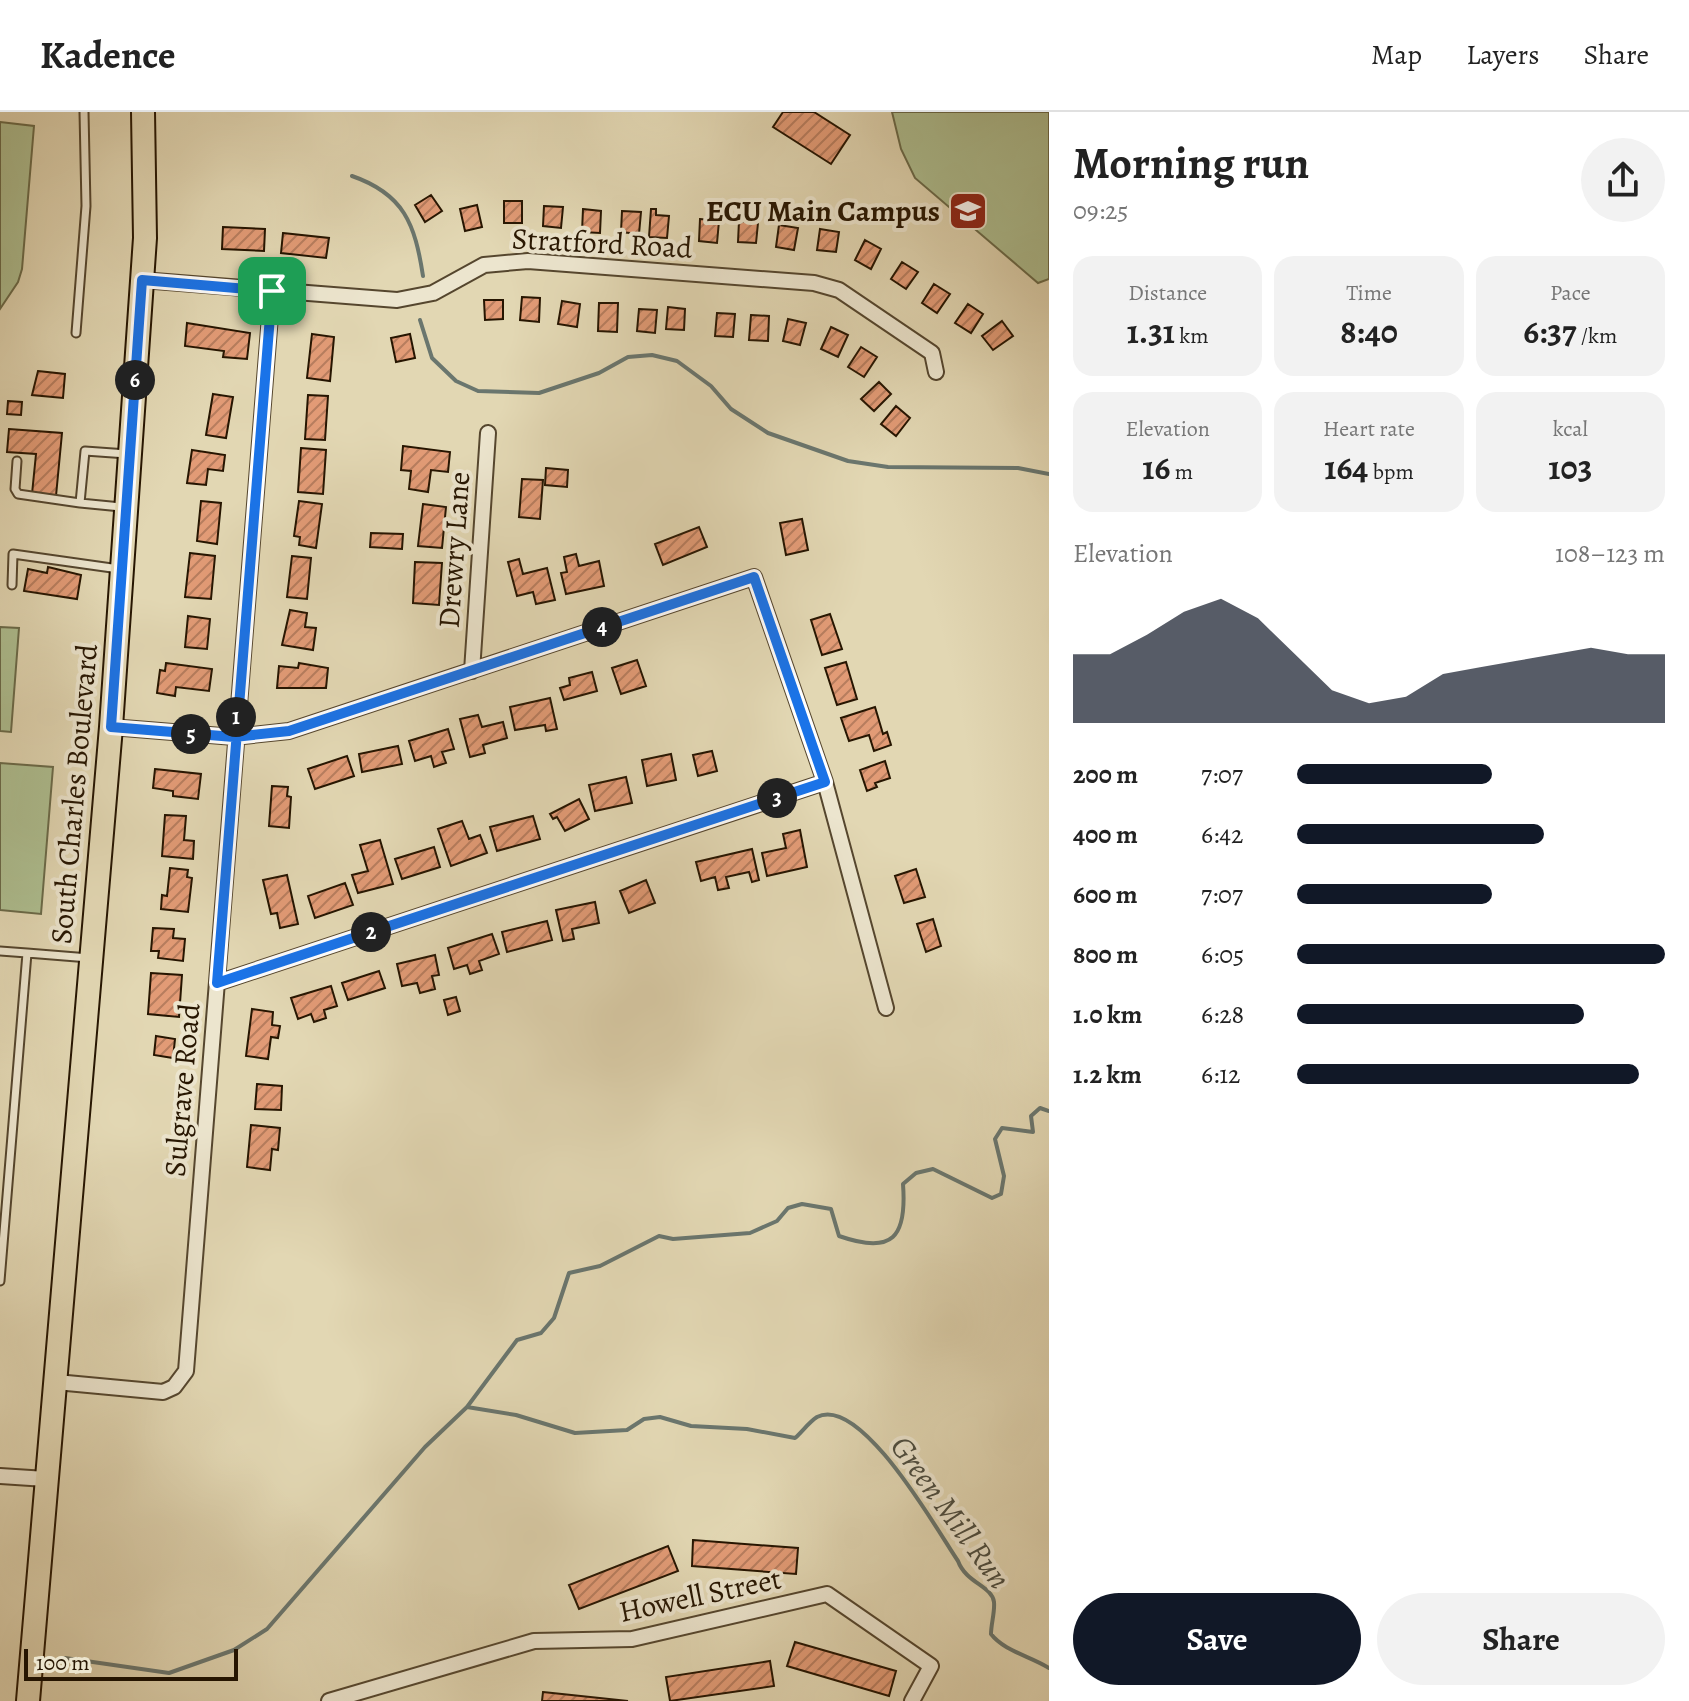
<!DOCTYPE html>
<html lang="en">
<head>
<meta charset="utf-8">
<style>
  body { margin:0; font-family:Alegreya,serif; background:#f2f2f2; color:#222; height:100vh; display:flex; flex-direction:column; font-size:30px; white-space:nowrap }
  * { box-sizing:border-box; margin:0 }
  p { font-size:26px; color:#767676 }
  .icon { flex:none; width:44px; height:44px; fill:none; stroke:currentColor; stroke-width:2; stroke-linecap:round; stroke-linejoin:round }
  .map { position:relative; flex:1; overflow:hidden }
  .details { display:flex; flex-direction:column; background:#fff; width:640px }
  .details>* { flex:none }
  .scale { position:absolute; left:24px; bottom:20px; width:214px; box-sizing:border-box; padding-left:8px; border:4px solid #261501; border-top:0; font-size:22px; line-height:28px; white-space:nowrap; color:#261501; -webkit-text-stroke:6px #ece5ce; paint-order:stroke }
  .pin { position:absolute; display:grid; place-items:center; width:68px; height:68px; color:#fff; margin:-34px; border-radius:16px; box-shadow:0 4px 12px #0006 }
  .km { position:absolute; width:40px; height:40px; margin:-20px; border-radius:50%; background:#222; color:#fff; font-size:22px; line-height:40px; text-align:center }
  .round { display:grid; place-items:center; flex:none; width:84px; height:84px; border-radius:42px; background:#f2f2f2 }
  .summary { display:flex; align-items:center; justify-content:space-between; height:136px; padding:0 24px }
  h1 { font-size:44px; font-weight:700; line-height:60px }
  .metrics { display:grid; grid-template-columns:repeat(3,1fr); gap:12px; height:136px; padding:8px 24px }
  .metrics div { display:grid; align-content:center; border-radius:20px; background:#f2f2f2; text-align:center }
  .metrics b { font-size:34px; font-weight:700 }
  .metrics small { font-size:22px; font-weight:400 }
  .metrics p { font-size:22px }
  .chart { height:224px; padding:16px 24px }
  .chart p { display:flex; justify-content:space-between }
  .chart svg { width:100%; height:144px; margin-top:8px; fill:#111827; opacity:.7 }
  .action { display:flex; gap:16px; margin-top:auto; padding:16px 24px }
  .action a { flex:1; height:92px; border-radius:48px; background:#111827; color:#fff; font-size:32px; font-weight:700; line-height:92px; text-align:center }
  .action a+a { background:#f2f2f2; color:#222 }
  ul { padding:0 24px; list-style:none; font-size:26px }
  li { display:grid; grid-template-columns:128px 96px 1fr; align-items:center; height:60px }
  li i { height:20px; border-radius:10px; background:#111827 }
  header { display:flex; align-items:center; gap:48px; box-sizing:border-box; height:112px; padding:0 40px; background:#fff; border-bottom:2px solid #e0e0e0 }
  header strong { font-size:38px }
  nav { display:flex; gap:44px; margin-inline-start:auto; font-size:28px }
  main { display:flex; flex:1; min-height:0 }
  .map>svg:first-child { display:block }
  .green { fill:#aebf91; stroke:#6a6a49; stroke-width:2 }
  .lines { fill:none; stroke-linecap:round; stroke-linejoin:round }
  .stream { stroke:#6a766e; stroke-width:4 }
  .building { fill:url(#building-hatch); stroke:#261501; stroke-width:2 }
  .service-casing { stroke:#55462e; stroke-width:11 }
  .minor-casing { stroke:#55462e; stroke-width:18 }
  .primary-casing { stroke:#261501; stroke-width:26 }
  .service { stroke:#ece5ce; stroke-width:7 }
  .minor { stroke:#ece5ce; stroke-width:14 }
  .primary { stroke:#e2d7b3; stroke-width:22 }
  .route-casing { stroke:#fff; stroke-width:16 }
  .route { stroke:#1a73e8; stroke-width:10 }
  .labels { text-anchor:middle; stroke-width:8; stroke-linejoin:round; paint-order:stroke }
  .poi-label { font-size:30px; font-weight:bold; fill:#261501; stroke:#ece5ce; text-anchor:end }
  .street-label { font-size:30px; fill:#261501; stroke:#ece5ce }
  .water-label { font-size:32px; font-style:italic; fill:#4e4e41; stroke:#ece5ce }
</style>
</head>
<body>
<header>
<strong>Kadence</strong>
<nav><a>Map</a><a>Layers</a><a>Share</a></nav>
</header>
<main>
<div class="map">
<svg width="1049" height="1589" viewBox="0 0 1049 1589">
  <defs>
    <pattern id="building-hatch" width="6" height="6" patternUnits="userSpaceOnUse" patternTransform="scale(2)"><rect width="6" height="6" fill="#e29b76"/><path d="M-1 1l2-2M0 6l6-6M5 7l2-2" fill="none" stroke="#b77d5e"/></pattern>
  </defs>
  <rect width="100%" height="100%" fill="#e2d7b3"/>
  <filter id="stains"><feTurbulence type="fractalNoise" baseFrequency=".0025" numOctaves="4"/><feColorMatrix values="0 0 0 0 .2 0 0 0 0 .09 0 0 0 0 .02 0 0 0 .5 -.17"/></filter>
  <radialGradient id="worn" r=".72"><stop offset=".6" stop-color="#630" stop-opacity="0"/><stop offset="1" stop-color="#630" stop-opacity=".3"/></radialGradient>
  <path class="green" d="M892 0H1049V167L1038 171 915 66 901 37Z
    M0 10 34 14 22 157 18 170 0 197Z
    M0 515 19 516 11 620 0 619Z
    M0 651 53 655 41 802 0 798Z"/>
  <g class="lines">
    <path class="stream" d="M352 64C404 82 415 112 423 164
      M420 208 432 246 456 269 478 279 539 281 599 261 628 245 652 243 677 249 711 274 731 297 768 321 848 349 888 355 1018 356 1049 362
      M467 1295 516 1303 575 1321 627 1318 644 1307 660 1305 691 1314 747 1317 795 1326C802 1320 809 1310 817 1305 861 1282 938 1420 958 1449 966 1471 992 1474 994 1490 995 1500 991 1512 991 1522 1004 1539 1030 1544 1049 1556
      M65 1546 169 1561 234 1538 267 1517 425 1335 467 1295 517 1228 541 1221 554 1206 569 1161 600 1154 659 1124 673 1127 750 1121 777 1109 788 1096 802 1092 831 1097 839 1124C893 1143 907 1125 903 1072L916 1061 933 1057 992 1086 1001 1082 1004 1064 995 1027 1002 1016 1033 1020 1031 1004 1040 996 1049 999"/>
  </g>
  <path class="building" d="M783 0H814L850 23 831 52 773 15Z
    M431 83 442 99 425 110 415 93Z
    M504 89H522V111H504Z
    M477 93 482 115 465 119 460 97Z
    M544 94 563 95 561 116 543 114Z
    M583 97 601 99 600 121 582 120Z
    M651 97H656V103L669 104 667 126 649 125Z
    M622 99 641 100 639 122 621 120Z
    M700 107 719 109 717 131 699 129Z
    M739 109 758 111 756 131 738 130Z
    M779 113 798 116 794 138 776 135Z
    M223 115 265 117 264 139 222 137Z
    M820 117 839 120 836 140 817 138Z
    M283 121 329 126 326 146 281 141Z
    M865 128 881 137 871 157 855 148Z
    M902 150 918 160 906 177 891 167Z
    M934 172 950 182 937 201 922 191Z
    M522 185 540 186 539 210 520 208Z
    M484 188H503V207L485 208Z
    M562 189 580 192 577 215 558 212Z
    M599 191H618L617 220 598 219Z
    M968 192 983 202 971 221 955 211Z
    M668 195 685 197 684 218 666 217Z
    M639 197 657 198 655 221 637 219Z
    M717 201 735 202 733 225 715 224Z
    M751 203 769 204 768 229 749 228Z
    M788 207 806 211 800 233 783 229Z
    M1002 209 1013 224 993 238 982 224Z
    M187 211 250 221 247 247 223 245 224 239 185 234Z
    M831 215 848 223 838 245 821 237Z
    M312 222 334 225 330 269 307 266Z
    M410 222 415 246 396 250 391 226Z
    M861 235 877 245 864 265 848 255Z
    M38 259 65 262 63 286 32 283Z
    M879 270 891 282 874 299 861 287Z
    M213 282 233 285 226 326 206 323Z
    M308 283 328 284 325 328 305 327Z
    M8 289 22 290 21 303 7 302Z
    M896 294 910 306 896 324 881 312Z
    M9 317 62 321 56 384 32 382 36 342 7 340Z
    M403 334 450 340 448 360 431 358 428 380 409 377 411 359 401 358Z
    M301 336 326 338 323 382 298 380Z
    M192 338 225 343 223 359 208 357 206 373 187 371Z
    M546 356 568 358 567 375 545 373Z
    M522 367 543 368 540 407 519 405Z
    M201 389 221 391 217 432 197 429Z
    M299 389 322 392 316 436 299 433 300 425 294 424Z
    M423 392 446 395 442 436 418 434Z
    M802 407 808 438 786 443 780 411Z
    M699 415 707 435 663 453 655 432Z
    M371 421 403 422 402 437 370 435Z
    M190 441 215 444 211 487 185 485Z
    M576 442 579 454 599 449 604 474 566 482 561 461 567 460 564 445Z
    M292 444 311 446 307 487 287 485Z
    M519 447 523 462 547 456 555 488 536 492 533 480 517 484 508 450Z
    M415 450 442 451 439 493 413 491Z
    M48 455 81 463 77 487 24 479 28 457 47 461Z
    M290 498 307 501 305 515 316 516 313 538 282 533Z
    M830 502 842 537 822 543 811 508Z
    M188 504 210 507 207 537 185 535Z
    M637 548 646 574 621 582 612 556Z
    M846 550 857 587 837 593 825 556Z
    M166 551 212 557 209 579 176 575 175 584 157 581 160 558 165 559Z
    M299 551 328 556 326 576H277L279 554 298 556Z
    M592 560 597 579 564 588 560 576 570 573 569 566Z
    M550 586 557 617 546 619 545 613 515 618 510 595Z
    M875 595 883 622 887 620 891 633 874 639 869 623 849 629 841 606Z
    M478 603 482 615 503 610 507 626 483 633 485 641 470 645 460 607Z
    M448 617 454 637 442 640 446 651 434 655 431 644 415 649 409 629Z
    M398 634 402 652 362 660 359 642Z
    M712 639 717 659 698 664 693 643Z
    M671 642 676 668 647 674 642 648Z
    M347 644 354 664 315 677 308 657Z
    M885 649 890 666 875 671 877 675 867 679 860 658Z
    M155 657 201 662 198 687 173 684V679L153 676Z
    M626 665 632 691 595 699 589 673Z
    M272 674 288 675 287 684 291 685 289 716 269 714Z
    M579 687 589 707 565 719 557 705 553 707 550 702Z
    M165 703 186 704 184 728 194 729 193 747 162 744Z
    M533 704 540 727 497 739 490 715Z
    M462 709 469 727 480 723 487 741 451 754 438 717Z
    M800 718 807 755 767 764 762 741 786 736 783 722Z
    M380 728 393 772 358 781 352 763 368 759 360 733Z
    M434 735 440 755 402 767 395 747Z
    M752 737 759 768 752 770 749 760 726 765 729 776 718 778 715 765 701 769 696 750Z
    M170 756 188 758 187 765 192 766 188 800 161 797 162 783 167 784Z
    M916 757 925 785 904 791 895 764Z
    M287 763 298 812 280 816 277 801 271 802 263 768Z
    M646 768 655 791 629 801 620 779Z
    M345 771 353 793 315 806 308 784Z
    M595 790 599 811 572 817 574 827 563 829 556 798Z
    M933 807 941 834 926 840 917 812Z
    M547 809 552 828 507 840 502 820Z
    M153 816 174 817 173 826 185 827 183 849 158 846 159 839H151Z
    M492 822 499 842 479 849 482 858 470 862 467 853 454 857 448 836Z
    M435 843 439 863 432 864 435 877 420 881 417 871 402 874 397 852Z
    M379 859 385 876 348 888 342 871Z
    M151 861 182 863 179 905 148 902Z
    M331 874 337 894 324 898 326 906 314 910 311 902 298 907 291 886Z
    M456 885 460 899 448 903 444 888Z
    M252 897 273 900 272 913 280 914 278 926 271 925 268 947 246 944Z
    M156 924 175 927 173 946 154 943Z
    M257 972 282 974 281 998 255 997Z
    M251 1013 280 1016 278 1038 272 1037 270 1058 247 1055Z
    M693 1428 798 1436 796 1462 692 1454Z
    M668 1434 678 1459 579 1497 569 1473Z
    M795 1530 896 1559 889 1584 787 1554Z
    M770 1549 774 1574 670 1589 666 1565Z
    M543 1580 628 1589H542Z"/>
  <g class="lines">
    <g class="service-casing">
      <path id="service" d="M76 221 86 94 84 0
        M17 349 15 377 18 382 80 391
        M121 395 80 391 85 339 127 342
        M12 473 13 442 119 457
        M0 839 27 841
        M0 1169 27 841 89 846"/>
    </g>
    <g class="minor-casing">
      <path id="minor" d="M142 168 397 188 433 181 484 153 528 149 814 171 839 178 932 241 936 260
        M472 559 488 321
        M111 615 234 625 289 619 754 465 825 670 886 896
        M217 871 825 670
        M56 1270 163 1280 174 1275 186 1259 272 179
        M0 1364 46 1367
        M329 1589 534 1529 632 1527 827 1482 931 1554 912 1589"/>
    </g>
    <g class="primary-casing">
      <path id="primary" d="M28 1589 111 615 145 126 143 0"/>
    </g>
    <use href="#service" class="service"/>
    <use href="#minor" class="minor"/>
    <use href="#primary" class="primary"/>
  </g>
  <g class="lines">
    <g class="route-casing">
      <path id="route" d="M272 179 217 871 825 670 754 465 289 619 234 625 111 615 142 168 272 179"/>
    </g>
    <use href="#route" class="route"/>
  </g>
  <defs>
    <g id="university-square" transform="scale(2)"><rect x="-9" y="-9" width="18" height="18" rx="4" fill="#8f2418" stroke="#ece5ce"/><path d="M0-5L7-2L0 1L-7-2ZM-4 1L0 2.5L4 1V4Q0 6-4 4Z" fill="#fff"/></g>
  </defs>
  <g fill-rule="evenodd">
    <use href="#university-square" x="968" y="99"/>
  </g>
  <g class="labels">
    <g class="poi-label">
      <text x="940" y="109">ECU Main Campus</text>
    </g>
    <g class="street-label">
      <text transform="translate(602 131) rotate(3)" y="10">Stratford Road</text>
      <text transform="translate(454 438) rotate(-86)" y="10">Drewry Lane</text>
      <text transform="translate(74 682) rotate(-85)" y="10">South Charles Boulevard</text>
      <text transform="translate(182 978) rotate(-85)" y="10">Sulgrave Road</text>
      <text transform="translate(700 1483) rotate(-12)" y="10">Howell Street</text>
    </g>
    <g class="water-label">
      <text transform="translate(951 1400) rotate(54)" y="11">Green Mill Run</text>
    </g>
  </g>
  <rect width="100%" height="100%" filter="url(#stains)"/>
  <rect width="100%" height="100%" fill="url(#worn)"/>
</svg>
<div class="scale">100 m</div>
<div class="pin" style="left:272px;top:179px;background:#1e9e55"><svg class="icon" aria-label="arrive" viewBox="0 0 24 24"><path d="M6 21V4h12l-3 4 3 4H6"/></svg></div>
<b class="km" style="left:236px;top:605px">1</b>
<b class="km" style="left:371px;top:820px">2</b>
<b class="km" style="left:777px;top:686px">3</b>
<b class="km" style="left:602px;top:515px">4</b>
<b class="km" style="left:191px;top:622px">5</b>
<b class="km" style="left:135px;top:268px">6</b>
</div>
<section class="details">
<div class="summary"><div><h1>Morning run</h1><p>09:25</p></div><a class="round"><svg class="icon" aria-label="share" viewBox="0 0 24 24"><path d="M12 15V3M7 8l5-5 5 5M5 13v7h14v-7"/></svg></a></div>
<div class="metrics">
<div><p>Distance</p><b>1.31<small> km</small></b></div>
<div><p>Time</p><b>8:40</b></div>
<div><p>Pace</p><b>6:37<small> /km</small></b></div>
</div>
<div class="metrics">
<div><p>Elevation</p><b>16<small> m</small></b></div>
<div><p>Heart rate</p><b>164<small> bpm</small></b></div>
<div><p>kcal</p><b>103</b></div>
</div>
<div class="chart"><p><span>Elevation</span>108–123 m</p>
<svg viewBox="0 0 160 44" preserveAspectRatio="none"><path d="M0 44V23L10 23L20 17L30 10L40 6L50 12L60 23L70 34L80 38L90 36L100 29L110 27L120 25L130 23L140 21L150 23L160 23V44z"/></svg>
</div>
<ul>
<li><b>200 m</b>7:07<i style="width:53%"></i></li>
<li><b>400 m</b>6:42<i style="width:67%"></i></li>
<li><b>600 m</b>7:07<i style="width:53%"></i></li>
<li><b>800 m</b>6:05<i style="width:100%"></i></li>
<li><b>1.0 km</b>6:28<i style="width:78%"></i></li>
<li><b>1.2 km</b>6:12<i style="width:93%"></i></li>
</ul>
<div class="action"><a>Save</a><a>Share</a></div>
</section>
</main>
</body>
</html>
